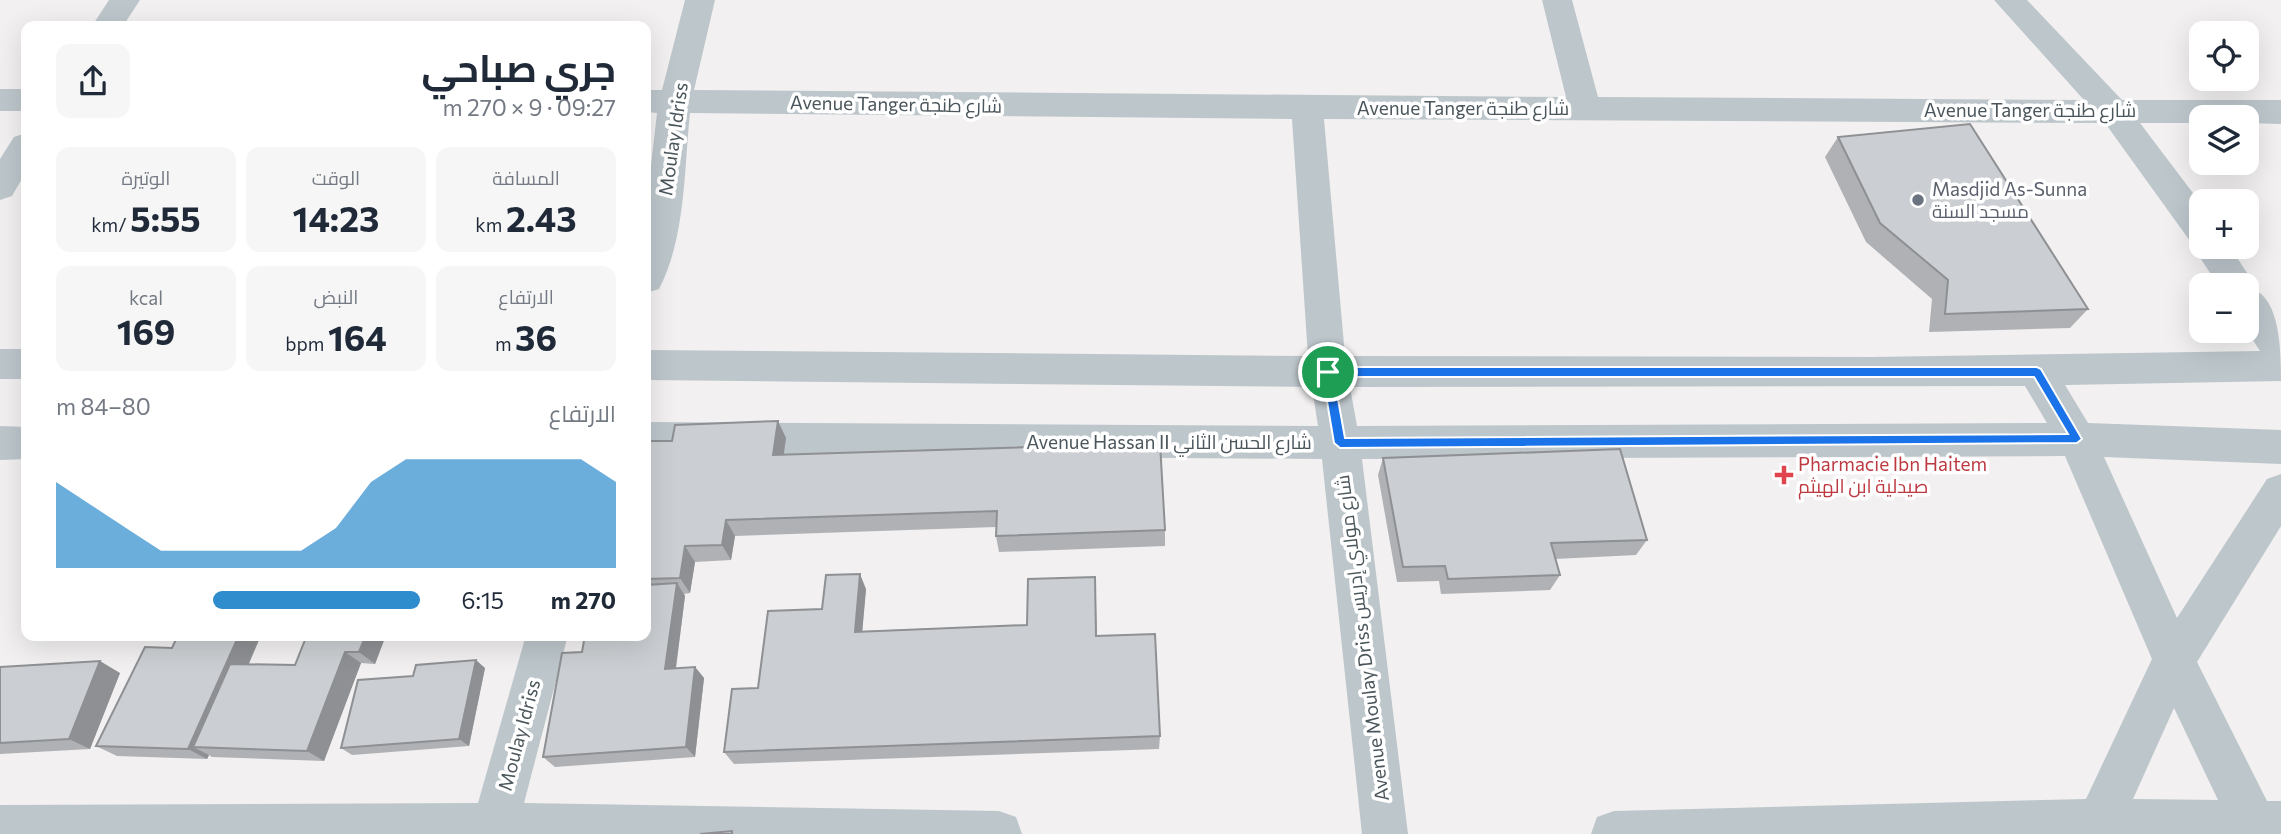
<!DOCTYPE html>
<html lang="ar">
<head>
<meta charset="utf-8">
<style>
  body { margin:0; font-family:Commissioner,Cairo,sans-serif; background:#f6f6f7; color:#1f2937; direction:rtl; height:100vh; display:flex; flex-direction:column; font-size:26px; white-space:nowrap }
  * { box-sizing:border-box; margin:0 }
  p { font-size:23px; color:#747a83 }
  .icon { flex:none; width:38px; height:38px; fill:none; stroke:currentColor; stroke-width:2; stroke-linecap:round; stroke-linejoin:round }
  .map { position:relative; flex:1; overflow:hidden; direction:ltr }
  .side { position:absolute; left:21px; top:21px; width:630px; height:620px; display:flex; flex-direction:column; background:#fff; border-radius:14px; box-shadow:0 7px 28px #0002; direction:rtl }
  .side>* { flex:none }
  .buttons { position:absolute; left:2189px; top:21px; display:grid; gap:14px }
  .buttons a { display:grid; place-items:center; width:70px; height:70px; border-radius:14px; background:#fff; box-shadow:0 7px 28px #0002; font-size:35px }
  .pin { position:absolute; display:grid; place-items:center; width:60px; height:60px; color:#fff; margin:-30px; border:4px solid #fff; border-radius:50%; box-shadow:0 2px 7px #0007 }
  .round { display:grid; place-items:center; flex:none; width:74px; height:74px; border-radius:14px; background:#f6f6f7 }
  .head { display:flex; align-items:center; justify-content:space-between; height:119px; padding:0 35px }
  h1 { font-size:38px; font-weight:700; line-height:52px }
  .metrics { display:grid; grid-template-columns:repeat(3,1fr); gap:10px; height:119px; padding:7px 35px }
  .metrics div { display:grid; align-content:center; border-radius:14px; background:#f6f6f7; text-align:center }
  .metrics b { font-size:35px; font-weight:700 }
  .metrics small { font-size:19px; font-weight:400 }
  .metrics p { font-size:19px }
  .chart { height:196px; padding:14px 35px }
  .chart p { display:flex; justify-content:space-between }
  .chart svg { width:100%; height:126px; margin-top:7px; fill:#2f8ccd; opacity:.7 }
  ul { padding:0 35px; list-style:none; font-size:23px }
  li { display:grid; grid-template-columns:112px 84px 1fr; align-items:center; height:52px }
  li i { height:18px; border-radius:9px; background:#2f8ccd }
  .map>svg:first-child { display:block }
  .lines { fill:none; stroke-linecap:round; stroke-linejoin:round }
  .minor { fill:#bdc6cb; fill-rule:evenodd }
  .wall { fill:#afb1b5 }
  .shaded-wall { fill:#8e9093 }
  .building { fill:#cbced2; stroke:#8e9093; stroke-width:2 }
  .route { fill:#1a73e8; stroke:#fff; stroke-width:2; fill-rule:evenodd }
  .worship-dot { fill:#6b7280; stroke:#fff; stroke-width:2.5 }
  .health-dot { fill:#e0444e; stroke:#fff; stroke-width:2.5 }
  .labels { text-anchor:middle; stroke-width:7; stroke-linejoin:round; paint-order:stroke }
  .street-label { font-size:19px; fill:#4a565b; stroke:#fff }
  .worship-label { font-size:19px; fill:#5b616d; stroke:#fff; text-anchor:start }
  .health-label { font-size:19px; fill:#be3a42; stroke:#fff; text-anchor:start }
</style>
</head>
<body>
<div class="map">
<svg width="2281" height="834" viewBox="0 0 2281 834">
  <rect width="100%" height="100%" fill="#f2f0f0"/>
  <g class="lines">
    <path class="minor" d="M109 0H140L123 26H92Z
      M685 0H715L694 90 1566 97 1542 0H1572L1598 97 2084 100 1994 0H2027L2122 100H2281V124L2247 123V117H2202V123H2140L2202 205V247H2230L2255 285 2253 289C2281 300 2281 354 2281 381L2065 385 2088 423 2281 430V464L2104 457 2177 618 2267 479 2281 474V526L2197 662 2267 801H2281V834H1591L1597 817 1614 811 2086 799 2152 659 2065 456 1362 459 1408 834H1362L1322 459 646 454V422L1318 426 1312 387 646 380V350L1308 356 1292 119 690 113C684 170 686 237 659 289L646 293V209L657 113 646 112V90H662ZM1324 119 2105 123 2190 241 2195 243 2193 247 2218 285H2247V331L2260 351 1872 357 1345 356ZM2025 386 2047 423 1357 426 1350 387ZM2174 708 2218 800 2133 799Z
      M0 89H26V111H0Z
      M26 133V172L12 196 0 200V159L14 137Z
      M0 349H26V379H0Z
      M0 426 26 427V459L0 460Z
      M526 635H568L524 803 999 811 1016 817 1022 834H0V805L478 803Z"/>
  </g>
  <path class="wall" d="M1838 137 2088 309 2070 328 1929 332 1932 299 1866 242 1825 157Z
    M786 438 784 455 1165 530V546L999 552 996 536V527L735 536 731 560 695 562 690 593 684 594 685 596 676 669 695 667 704 678 695 757 555 767 543 757 582 652 646 635V441Z
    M1383 458 1647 540 1636 555 1555 559 1560 575 1550 590 1441 594 1439 581 1397 582 1378 475Z
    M1095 577 1097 636 1160 736 1159 749 734 764 724 752 758 688 822 609 866 589 862 631 1027 625Z
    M178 635H261L249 664 295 665 386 635 375 664 361 663 324 761 212 757 209 755 207 759 117 756 96 746 172 648Z
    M0 667 120 673 90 749 0 754Z
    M485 668 469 746 352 755 341 748 413 676Z"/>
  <path class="shaded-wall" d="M778 421 786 438 781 472 773 455Z
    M726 520 735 536 731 560 722 545Z
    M685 546 695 562 690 593 680 578Z
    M860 574 866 589 861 646 855 632Z
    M677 583 685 596 674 681 665 669Z
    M239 635H261L212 748 193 747 209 755 207 759 188 749Z
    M366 635H386L375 664 359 652Z
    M345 652 361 663 324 761 307 751Z
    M476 660 485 668 469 746 459 739Z
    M100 661 120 673 90 749 69 739Z
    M695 667 704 678 695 757 686 747Z"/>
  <path class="building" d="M1970 124 2088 309 1945 314 1948 280 1880 223 1838 137Z
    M778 421 773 455 1160 443 1165 530 996 536 997 511 726 520 722 545 685 546 680 578 646 579V441H672L675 425Z
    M1620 449 1647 540 1551 543 1560 575 1448 579 1445 566 1403 567 1383 458Z
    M860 574 855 632 1027 625 1028 579 1095 577 1096 636 1155 634 1160 736 724 752 732 689 758 688 768 611 822 609 826 575Z
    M677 583 665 669 695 667 686 747 543 757 562 653 582 652 585 635H646V585Z
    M178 635H239L188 749 96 746 145 647 172 648Z
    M307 635H366L359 652H345L307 751 193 747 230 664 295 665Z
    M476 660 459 739 341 748 358 680 413 676 416 665Z
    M100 661 69 739 0 743V667Z
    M732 831V834H700Z"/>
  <path class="route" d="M1328 367H2037L2041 369 2082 439 2077 443 1340 448 1334 443 1322 372ZM1334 377H2034L2068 434 1345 438Z"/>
  <circle class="worship-dot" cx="1918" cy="200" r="7"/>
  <path class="health-dot" d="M1780.5 464.5h7v7h7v7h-7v7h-7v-7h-7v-7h7z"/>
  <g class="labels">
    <g class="street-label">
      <text transform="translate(896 104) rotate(1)" y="7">Avenue Tanger شارع طنجة</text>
      <text x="1463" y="115">Avenue Tanger شارع طنجة</text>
      <text x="2030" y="117">Avenue Tanger شارع طنجة</text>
      <text transform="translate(673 139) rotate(-82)" y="7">Moulay Idriss</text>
      <text x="1169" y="449">Avenue Hassan II شارع الحسن الثاني</text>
      <text transform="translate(1362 638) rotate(-97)" y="7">Avenue Moulay Driss شارع مولاي إدريس</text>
      <text transform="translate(519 735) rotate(-75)" y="7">Moulay Idriss</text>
    </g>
    <g class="worship-label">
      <text x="1932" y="196">Masdjid As-Sunna<tspan x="1932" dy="22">مسجد السنة</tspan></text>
    </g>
    <g class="health-label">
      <text x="1798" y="471">Pharmacie Ibn Haitem<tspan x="1798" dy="22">صيدلية ابن الهيثم</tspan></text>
    </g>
  </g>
</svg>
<div class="buttons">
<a><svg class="icon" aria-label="locate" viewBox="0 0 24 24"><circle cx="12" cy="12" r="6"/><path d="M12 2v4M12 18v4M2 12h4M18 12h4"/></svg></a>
<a><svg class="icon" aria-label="layers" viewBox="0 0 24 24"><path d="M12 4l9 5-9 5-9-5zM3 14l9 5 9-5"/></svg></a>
<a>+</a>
<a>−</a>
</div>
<div class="pin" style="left:1328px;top:372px;background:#1e9e55"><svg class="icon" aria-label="arrive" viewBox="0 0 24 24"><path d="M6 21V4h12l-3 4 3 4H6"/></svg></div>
<section class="side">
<div class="head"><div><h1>جري صباحي</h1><p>09:27 · 9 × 270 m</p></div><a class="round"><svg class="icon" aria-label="share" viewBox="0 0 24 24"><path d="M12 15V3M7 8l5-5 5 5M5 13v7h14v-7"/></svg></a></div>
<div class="metrics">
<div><p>المسافة</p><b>2.43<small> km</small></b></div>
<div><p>الوقت</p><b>14:23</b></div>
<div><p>الوتيرة</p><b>5:55<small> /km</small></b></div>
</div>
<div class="metrics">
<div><p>الارتفاع</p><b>36<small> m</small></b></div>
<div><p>النبض</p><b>164<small> bpm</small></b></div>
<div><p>kcal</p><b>169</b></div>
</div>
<div class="chart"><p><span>الارتفاع</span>80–84 m</p>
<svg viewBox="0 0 160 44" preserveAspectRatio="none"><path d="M0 44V14L10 22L20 30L30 38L40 38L50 38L60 38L70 38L80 30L90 14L100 6L110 6L120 6L130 6L140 6L150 6L160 14V44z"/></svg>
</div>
<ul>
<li><b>270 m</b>6:15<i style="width:57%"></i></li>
</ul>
</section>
</div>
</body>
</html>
